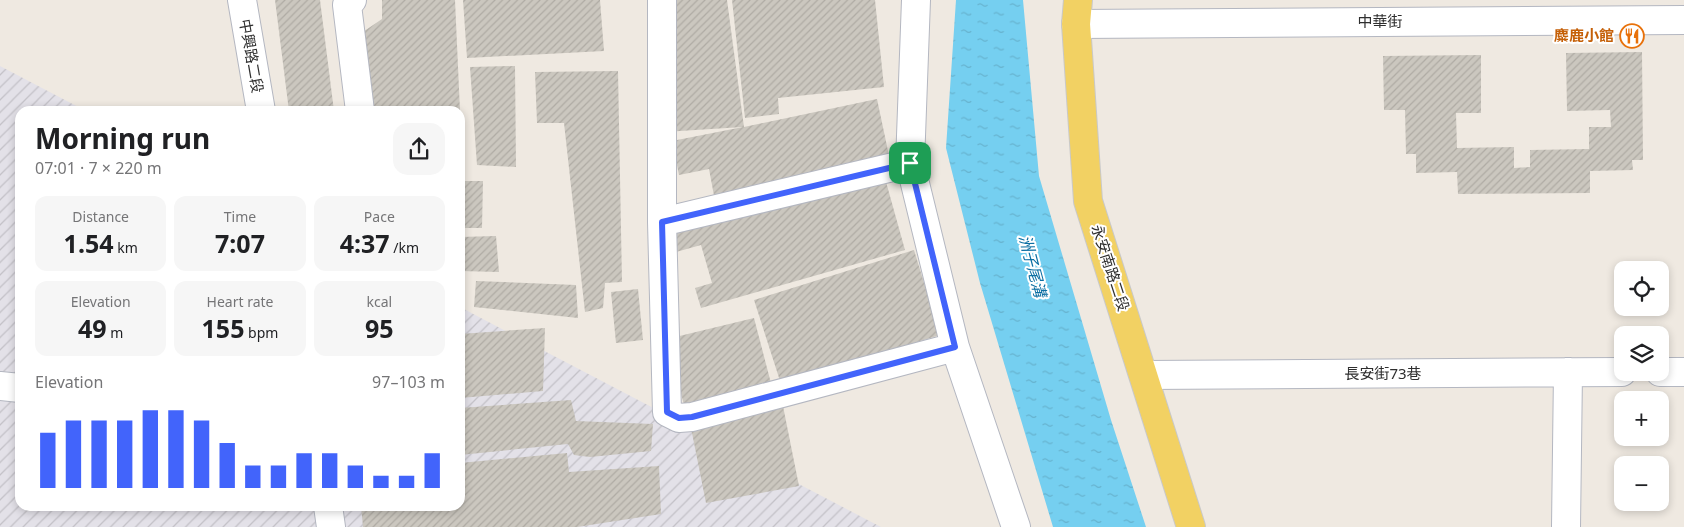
<!DOCTYPE html>
<html lang="en">
<head>
<meta charset="utf-8">
<style>
  body { margin:0; font-family:"Noto Sans","Noto Sans TC",sans-serif; background:#f6f6f6; color:#202124; height:100vh; display:flex; flex-direction:column; font-size:19px; white-space:nowrap }
  * { box-sizing:border-box; margin:0 }
  p { font-size:16px; color:#757577 }
  .icon { flex:none; width:28px; height:28px; fill:none; stroke:currentColor; stroke-width:2; stroke-linecap:round; stroke-linejoin:round }
  .map { position:relative; flex:1; overflow:hidden }
  .details { position:absolute; left:15px; top:106px; width:450px; height:405px; display:flex; flex-direction:column; background:#fff; border-radius:15px; box-shadow:0 2px 8px #0003 }
  .details>* { flex:none }
  .buttons { position:absolute; left:1614px; top:261px; display:grid; gap:10px }
  .buttons a { display:grid; place-items:center; width:55px; height:55px; border-radius:10px; background:#fff; box-shadow:0 2px 8px #0003; font-size:25px }
  .pin { position:absolute; display:grid; place-items:center; width:42px; height:42px; color:#fff; margin:-21px; border-radius:10px; box-shadow:0 2px 8px #0006 }
  .round { display:grid; place-items:center; flex:none; width:52px; height:52px; border-radius:15px; background:#f6f6f6 }
  .summary { display:flex; align-items:center; justify-content:space-between; height:85px; padding:0 20px }
  h1 { font-size:28px; font-weight:700; line-height:38px }
  .stats { display:grid; grid-template-columns:repeat(3,1fr); gap:8px; height:85px; padding:5px 20px }
  .stats div { display:grid; align-content:center; border-radius:12px; background:#f6f6f6; text-align:center }
  .stats b { font-size:25px; font-weight:700 }
  .stats small { font-size:14px; font-weight:400 }
  .stats p { font-size:14px }
  .chart { height:140px; padding:10px 20px }
  .chart p { display:flex; justify-content:space-between }
  .chart svg { width:100%; height:90px; margin-top:5px; stroke:#4264fb; stroke-width:6 }
  .map>svg:first-child { display:block }
  .industrial { fill:url(#industrial-furrows) }
  .water { fill:url(#water-ripples) }
  .building { fill:url(#building-hatch) }
  .lines { fill:none; stroke-linecap:round; stroke-linejoin:round }
  .minor-casing { stroke:#b4b7c1; stroke-width:30 }
  .major-casing { stroke:#c9c9c9; stroke-width:30 }
  .minor { stroke:#fff; stroke-width:28 }
  .major { stroke:#f2d163; stroke-width:28 }
  .route-casing { stroke:#fff; stroke-width:10 }
  .route { stroke:#4264fb; stroke-width:6 }
  .labels { text-anchor:middle; stroke-width:4; stroke-linejoin:round; paint-order:stroke }
  .street-label { font-size:15px; fill:#2e2e2e; stroke:#fff }
  .food-label { font-size:15px; font-weight:bold; fill:#c56008; stroke:#fff; text-anchor:end }
  .water-label { font-size:16px; font-style:italic; fill:#0d6fa3; stroke:#fff }
</style>
</head>
<body>
<div class="map">
<svg width="1684" height="527" viewBox="0 0 1684 527">
  <defs>
    <pattern id="industrial-furrows" width="10" height="10" patternUnits="userSpaceOnUse" patternTransform="scale(1.25)"><rect width="10" height="10" fill="#e3e1e8"/><path d="M-1 1l2-2M0 10L10 0M9 11l2-2" fill="none" stroke="#c3c1c7"/></pattern>
    <pattern id="water-ripples" width="26" height="14" patternUnits="userSpaceOnUse" patternTransform="scale(1.25)"><rect width="26" height="14" fill="#75cff0"/><path d="M2 4q2-2 4 0t4 0M15 11q2-2 4 0t4 0" fill="none" stroke="#66b2ce"/></pattern>
    <pattern id="building-hatch" width="6" height="6" patternUnits="userSpaceOnUse" patternTransform="scale(1.25)"><rect width="6" height="6" fill="#cbc7bf"/><path d="M-1 1l2-2M0 6l6-6M5 7l2-2" fill="none" stroke="#afaba4"/></pattern>
  </defs>
  <rect width="100%" height="100%" fill="#efe9e1"/>
  <path class="industrial" d="M0 66 86 111H20V506H460V307L881 527H0Z"/>
  <path class="water" d="M956 0H1023L1039 176 1111 420 1146 527H1053L980 283 946 148Z"/>
  <path class="building" d="M275 0H320L334 111H289Z
    M382 0H455L460 111H364L351 40 382 19Z
    M463 0H600L604 51 467 58Z
    M671 0H727L744 127 877 99 891 165 715 201 709 169 679 175 672 141 743 127 664 132Z
    M732 0H875L884 87 778 98 779 114 745 118Z
    M1642 52 1643 160H1632L1633 170 1590 171V193L1458 194 1457 172 1416 173V154H1406L1405 110H1384L1383 56 1481 55V113H1456L1457 148 1514 147V168L1530 167V150L1589 149V127H1611L1610 110 1567 111 1566 53Z
    M515 66 516 167 477 165 470 67Z
    M618 71 622 282 605 283 603 308 585 312 564 123H537L535 72Z
    M460 133H462L463 169 460 168Z
    M883 171 905 250 701 308 695 288 712 283 701 245 676 252 670 231Z
    M460 181H483L482 228H460Z
    M496 236 499 272 460 271V237Z
    M914 250 940 335 781 384 754 300Z
    M476 281 576 285 578 318 474 307Z
    M638 289 643 340 616 343 611 292Z
    M754 318 772 387 685 409 667 339Z
    M545 328 543 391 460 398V334Z
    M571 400 576 421 653 424 651 451 590 457 574 455 568 444 460 455V408Z
    M783 406 799 486 706 503 690 423Z
    M567 453 569 472 659 466 661 514 577 527H363L361 506H460V463Z"/>
  <g class="lines">
    <g class="minor-casing">
      <path id="minor" d="M242 0 261 111
        M352 0 347 5 360 111
        M662 0V222L667 412 679 418 692 417 955 347
        M916 0 910 163 955 347 1016 527
        M1076 24 1684 20
        M662 222 910 163
        M1660 372H1684
        M1144 375 1622 372
        M0 386 20 388
        M328 506 331 527
        M1566 527 1568 372"/>
    </g>
    <g class="major-casing">
      <path id="major" d="M1078 0 1076 24 1088 201 1191 527"/>
    </g>
    <use href="#minor" class="minor"/>
    <use href="#major" class="major"/>
  </g>
  <g class="lines">
    <g class="route-casing">
      <path id="route" d="M910 163 955 347 692 417 679 418 667 412 662 222Z"/>
    </g>
    <use href="#route" class="route"/>
  </g>
  <defs>
    <g id="restaurant-ring" transform="scale(1.25)"><circle r="9.5" fill="#fff" stroke="#e8710a" stroke-width="1.5"/><path d="M-5-6h1v4h1v-4h1v4h1v-4h1v5L-1.5 .5V6h-2V.5L-5-1ZM5-6V6H3V1.5H1.5Q1.5-4 5-6Z" fill="#e8710a"/></g>
  </defs>
  <g fill-rule="evenodd">
    <use href="#restaurant-ring" x="1632" y="36"/>
  </g>
  <g class="labels">
    <g class="street-label">
      <text x="1380" y="27">中華街</text>
      <text transform="translate(251 56) rotate(80)" y="5">中興路二段</text>
      <text transform="translate(1110 268) rotate(72)" y="5">永安南路二段</text>
      <text x="1383" y="379">長安街73巷</text>
    </g>
    <g class="food-label">
      <text x="1614" y="41">麋鹿小館</text>
    </g>
    <g class="water-label">
      <text transform="translate(1033 266) rotate(75)" y="6">洲子尾溝</text>
    </g>
  </g>
</svg>
<div class="buttons">
<a><svg class="icon" aria-label="locate" viewBox="0 0 24 24"><circle cx="12" cy="12" r="6"/><path d="M12 2v4M12 18v4M2 12h4M18 12h4"/></svg></a>
<a><svg class="icon" aria-label="layers" viewBox="0 0 24 24"><path d="M12 4l9 5-9 5-9-5zM3 14l9 5 9-5"/></svg></a>
<a>+</a>
<a>−</a>
</div>
<div class="pin" style="left:910px;top:163px;background:#1e9e55"><svg class="icon" aria-label="arrive" viewBox="0 0 24 24"><path d="M6 21V4h12l-3 4 3 4H6"/></svg></div>
<section class="details">
<div class="summary"><div><h1>Morning run</h1><p>07:01 · 7 × 220 m</p></div><a class="round"><svg class="icon" aria-label="share" viewBox="0 0 24 24"><path d="M12 15V3M7 8l5-5 5 5M5 13v7h14v-7"/></svg></a></div>
<div class="stats">
<div><p>Distance</p><b>1.54<small> km</small></b></div>
<div><p>Time</p><b>7:07</b></div>
<div><p>Pace</p><b>4:37<small> /km</small></b></div>
</div>
<div class="stats">
<div><p>Elevation</p><b>49<small> m</small></b></div>
<div><p>Heart rate</p><b>155<small> bpm</small></b></div>
<div><p>kcal</p><b>95</b></div>
</div>
<div class="chart"><p><span>Elevation</span>97–103 m</p>
<svg viewBox="0 0 160 44" preserveAspectRatio="none"><path d="M5 44V17M15 44V11M25 44V11M35 44V11M45 44V6M55 44V6M65 44V11M75 44V22M85 44V33M95 44V33M105 44V27M115 44V27M125 44V33M135 44V38M145 44V38M155 44V27"/></svg>
</div>
</section>
</div>
</body>
</html>
